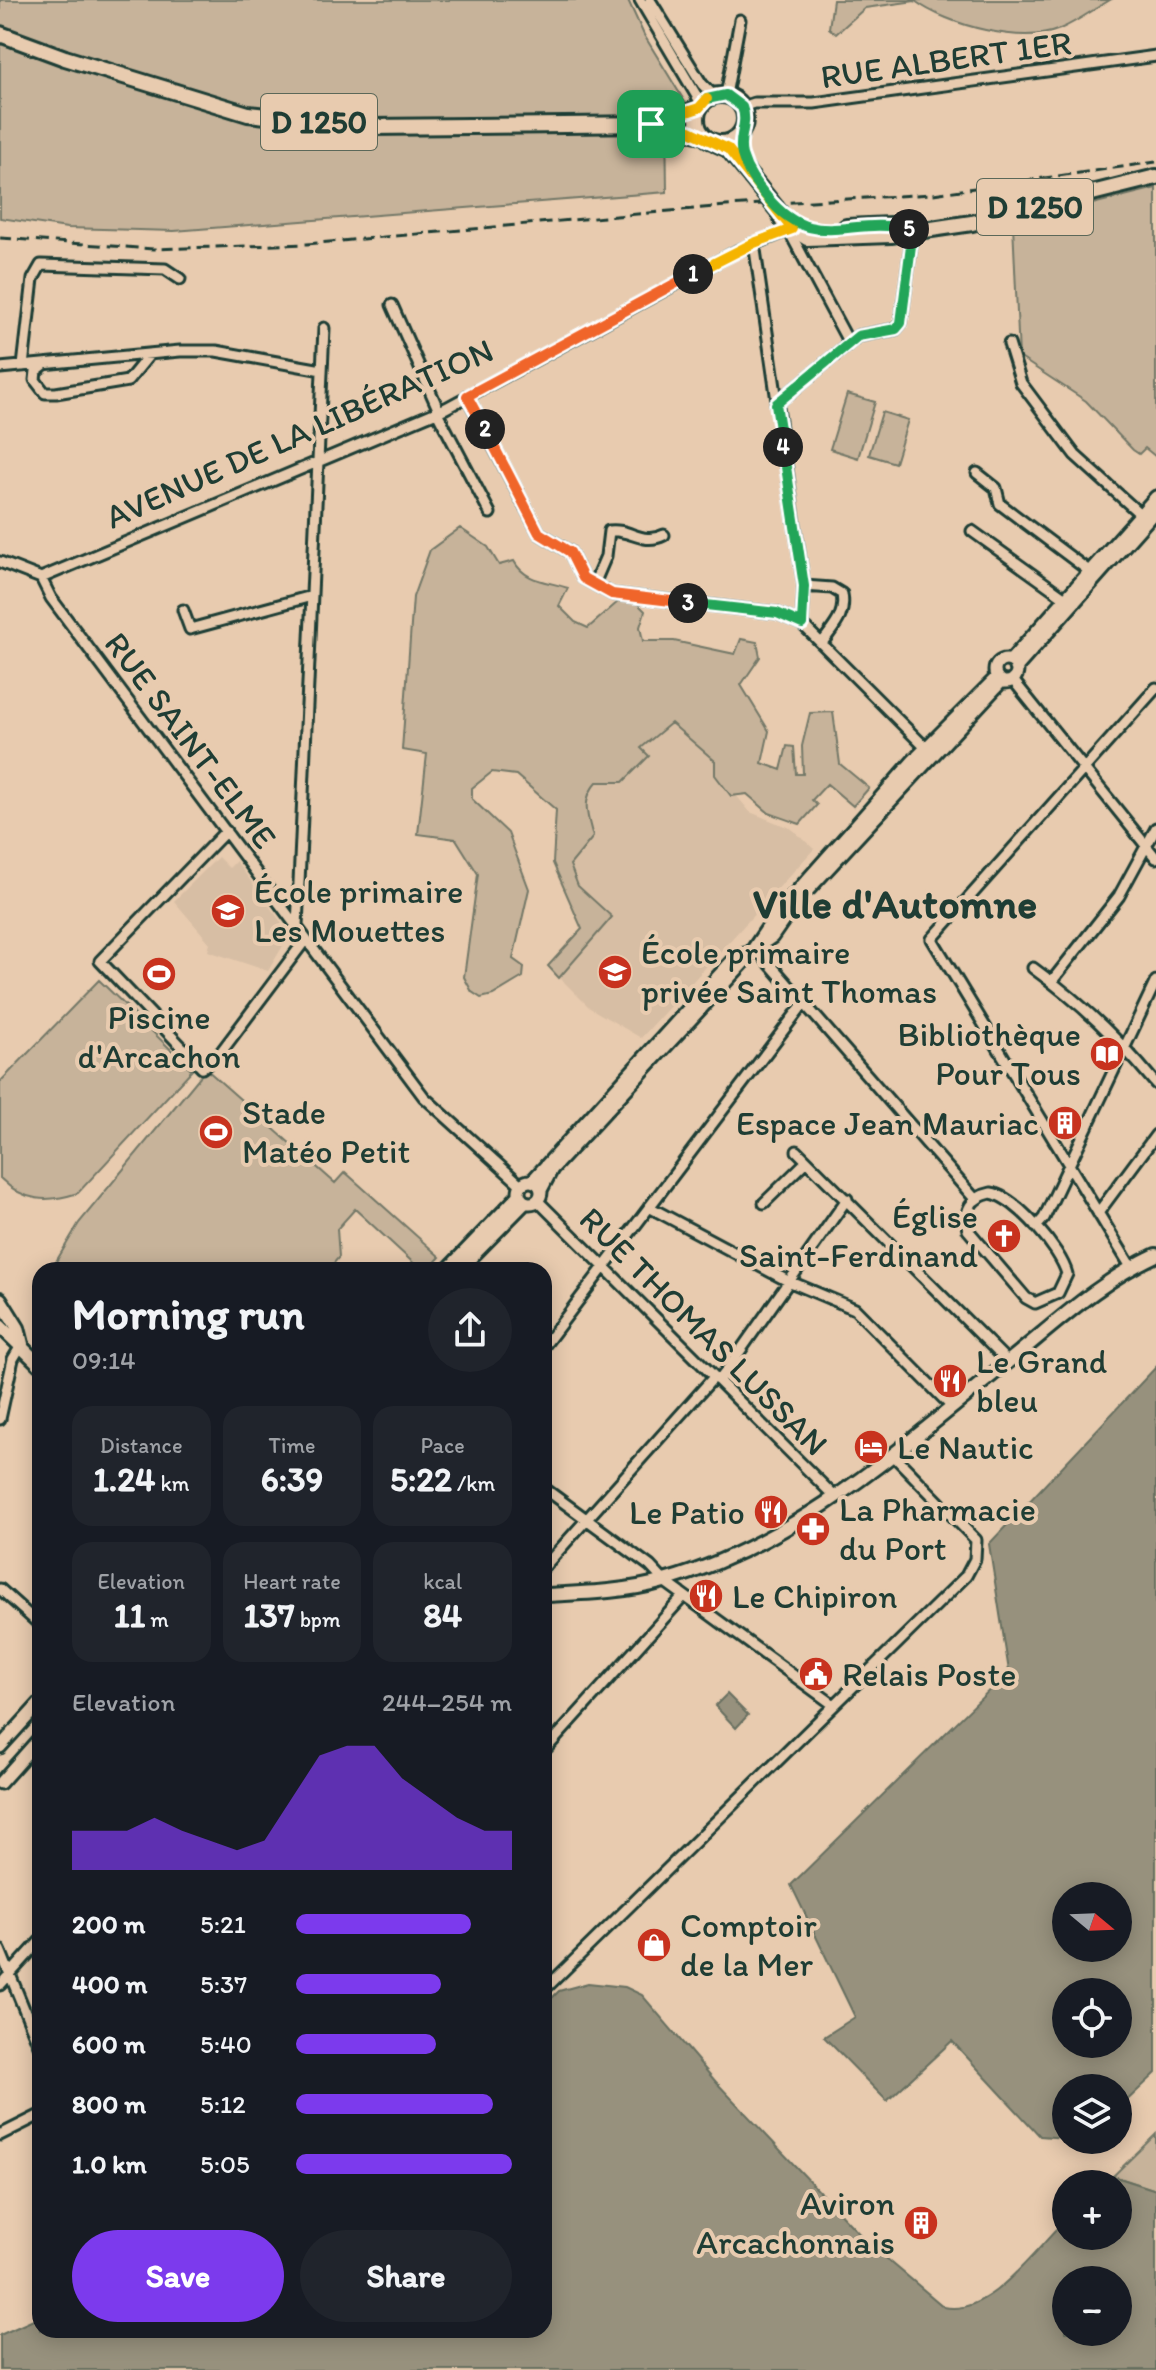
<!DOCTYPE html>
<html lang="en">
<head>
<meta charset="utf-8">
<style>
  body { margin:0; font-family:Itim,sans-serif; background:#20242c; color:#f1f3f6; height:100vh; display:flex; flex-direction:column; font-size:30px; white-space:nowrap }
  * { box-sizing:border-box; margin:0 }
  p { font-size:26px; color:#9ea1a6 }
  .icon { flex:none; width:44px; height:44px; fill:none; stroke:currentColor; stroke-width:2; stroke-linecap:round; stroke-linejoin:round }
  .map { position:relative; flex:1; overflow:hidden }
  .panel { position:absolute; left:32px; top:1262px; width:520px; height:1076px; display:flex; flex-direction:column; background:#171b24; border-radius:24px; box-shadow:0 4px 20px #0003 }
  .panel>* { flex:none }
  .needle { width:52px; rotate:109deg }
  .buttons { position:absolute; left:1052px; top:1882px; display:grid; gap:16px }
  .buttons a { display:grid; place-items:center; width:80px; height:80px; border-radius:50%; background:#171b24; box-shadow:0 4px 20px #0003; font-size:40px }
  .pin { position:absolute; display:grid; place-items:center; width:68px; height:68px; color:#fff; margin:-34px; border-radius:16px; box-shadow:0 4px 12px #0006 }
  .km { position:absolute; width:40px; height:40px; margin:-20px; border-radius:50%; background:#222; color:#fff; font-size:22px; line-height:40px; text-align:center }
  .round { display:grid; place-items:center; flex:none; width:84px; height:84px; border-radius:42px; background:#20242c }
  .overview { display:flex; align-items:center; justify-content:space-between; height:136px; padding:0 40px }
  h1 { font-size:44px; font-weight:700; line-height:60px }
  .stats { display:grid; grid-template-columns:repeat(3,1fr); gap:12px; height:136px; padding:8px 40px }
  .stats div { display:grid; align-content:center; border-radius:20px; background:#20242c; text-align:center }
  .stats b { font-size:34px; font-weight:700 }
  .stats small { font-size:22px; font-weight:400 }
  .stats p { font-size:22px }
  .chart { height:224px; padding:16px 40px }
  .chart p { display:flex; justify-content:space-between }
  .chart svg { width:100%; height:144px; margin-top:8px; fill:#7c3aed; opacity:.7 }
  .primary-button { display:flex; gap:16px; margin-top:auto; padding:16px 40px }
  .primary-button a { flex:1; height:92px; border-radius:48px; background:#7c3aed; color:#fff; font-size:32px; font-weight:700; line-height:92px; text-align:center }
  .primary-button a+a { background:#20242c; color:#f1f3f6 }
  ul { padding:0 40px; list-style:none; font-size:26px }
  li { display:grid; grid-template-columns:128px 96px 1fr; align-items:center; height:60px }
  li i { height:20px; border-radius:10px; background:#7c3aed }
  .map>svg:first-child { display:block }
  .built { fill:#d7bea4 }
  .green { fill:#c7b39a; stroke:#737867; stroke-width:2 }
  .water { fill:#97917d; stroke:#676f60; stroke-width:2; fill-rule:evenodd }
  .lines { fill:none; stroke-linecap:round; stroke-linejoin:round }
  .minor-casing { stroke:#1f3d34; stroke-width:15 }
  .tertiary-casing { stroke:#1f3d34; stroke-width:17 }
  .secondary-casing { stroke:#1f3d34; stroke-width:18 }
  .primary-casing { stroke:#1f3d34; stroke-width:20 }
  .minor { stroke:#e8cbaf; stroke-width:9 }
  .tertiary { stroke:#e8cbaf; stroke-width:11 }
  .secondary { stroke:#e8cbaf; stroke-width:12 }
  .primary { stroke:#e8cbaf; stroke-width:14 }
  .rail { stroke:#1f3d34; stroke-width:3; stroke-dasharray:12 6; stroke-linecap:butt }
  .primary-bridge-casing { stroke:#1f3d34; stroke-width:20; stroke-linecap:butt }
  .primary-bridge { stroke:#e8cbaf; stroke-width:14 }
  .split-1-casing { stroke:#fff; stroke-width:16 }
  .split-2-casing { stroke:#fff; stroke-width:16 }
  .split-3-casing { stroke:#fff; stroke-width:16 }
  .split-4-casing { stroke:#fff; stroke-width:16 }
  .split-5-casing { stroke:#fff; stroke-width:16 }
  .split-6-casing { stroke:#fff; stroke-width:16 }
  .split-7-casing { stroke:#fff; stroke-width:16 }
  .split-1 { stroke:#f5b400; stroke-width:10 }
  .split-2 { stroke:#f0652b; stroke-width:10 }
  .split-3 { stroke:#f0652b; stroke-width:10 }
  .split-4 { stroke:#22a559; stroke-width:10 }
  .split-5 { stroke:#22a559; stroke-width:10 }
  .split-6 { stroke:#22a559; stroke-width:10 }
  .split-7 { stroke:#f5b400; stroke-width:10 }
  .labels { text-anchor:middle; stroke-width:8; stroke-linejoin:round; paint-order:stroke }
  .shield { fill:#e8cbaf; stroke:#5b6859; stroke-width:2 }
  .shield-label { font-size:32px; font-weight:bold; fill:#1f3d34 }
  .street-label { font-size:34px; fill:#1f3d34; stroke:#e8cbaf }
  .poi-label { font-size:34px; fill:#1f3d34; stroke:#e8cbaf; text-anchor:start }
  .district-label { font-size:42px; font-weight:bold; fill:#1f3d34; stroke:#e8cbaf }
</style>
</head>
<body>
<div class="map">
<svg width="1156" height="2370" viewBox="0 0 1156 2370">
  <rect width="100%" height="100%" fill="#e8cbaf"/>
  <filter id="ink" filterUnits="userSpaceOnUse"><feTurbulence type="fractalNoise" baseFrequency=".0125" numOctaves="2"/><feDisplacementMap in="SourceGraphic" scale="16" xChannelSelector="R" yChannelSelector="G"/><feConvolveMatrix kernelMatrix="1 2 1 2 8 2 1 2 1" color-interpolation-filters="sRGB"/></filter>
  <g filter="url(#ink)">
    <path class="built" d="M671 717 719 763 736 795 750 812 792 829 814 849 641 1038 590 1008 548 966 582 929 553 863 556 810 516 775Z
      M218 857 229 868 236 861 281 922 285 936H289L288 944H284L268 971 208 951 210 943 174 901Z"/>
    <path class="green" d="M0 0H628L644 35 688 107 666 114 667 192 174 231 67 228 0 218Z
      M833 0H1110C1094 9 1077 22 1060 29 1022 45 947 25 915 1L865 8 836 34 829 28Z
      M1156 188V457L1145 448 1139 454 1133 450 1086 401 1019 357 1013 224Z
      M847 394 875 402 858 458 830 449Z
      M882 412 908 420 895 463 869 455Z
      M460 528 488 547 499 565 514 561C525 582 548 581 568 588L559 606 575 622 588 628 619 601 637 603 645 611 640 627 643 641H674L735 654 741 639 757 642 760 657 741 685 769 731 762 763 781 770 787 746 794 747 796 774H803L802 746 810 713 833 712 840 764 869 788 853 806 827 784 812 800 817 805 800 824 769 813 747 794 731 796 715 775V761L671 723 641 748 649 756 623 782H597C580 800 588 817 593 837L570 865 578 886 612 917 559 978 548 966 582 929 553 863 556 810 516 775 492 772 472 788V799L508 833 529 889 513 959 524 967 523 977 493 995 481 998 472 992 464 977 478 874 456 839 418 834 427 754 402 750 413 597 430 550Z
      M99 980 192 1070 78 1193C47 1203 24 1202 0 1178V1082Z
      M206 1069 335 1183 345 1172 440 1257 428 1270H421L355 1209 337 1229 339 1257 328 1270H51L79 1223Z
      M1156 2134V2190L1113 2176Z"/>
    <path class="water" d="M1156 1367V2073L1118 2109V2088H1066V2138L1040 2136 952 2041 887 2101 824 2037 855 2017 791 1885 1009 1671 989 1544ZM1066 1896H1118V1948H1066ZM1066 1992H1118V2044H1066Z
      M727 1694 748 1715 736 1728 715 1706Z
      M588 1983 625 1987 642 1995 716 2082 867 2242 944 2307C990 2317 1035 2249 1066 2220V2236H1118V2184H1104L1113 2176 1156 2190V2370H0V2335L40 2317V2330H544V2006L559 1991ZM1066 2280H1118V2332H1066Z"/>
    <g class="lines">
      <g class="minor-casing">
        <path id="minor" d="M640 0 702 105
          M650 0 702 84 714 96
          M726 95 740 20
          M742 107 754 103H814L1156 56
          M790 233 849 343
          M754 243 804 586 802 624
          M392 305 439 411
          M1009 344 1021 383 1075 455 1140 514
          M45 364 36 371 35 380 45 393H56L128 381 150 354
          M23 366 33 279 41 265 165 269 180 279
          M0 368 180 351H216L322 370
          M467 396 539 533 570 552 583 578 612 594 777 613 802 624 926 748
          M776 404 858 336 896 329 901 323 913 230
          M437 412 490 513
          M977 473 996 488 1000 504 1089 571
          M972 531 1064 597
          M0 562 41 578
          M41 578 446 408 737 251 792 229
          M41 578 51 598 424 1097 521 1185
          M594 584 606 556 609 531C630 528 642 546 664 535
          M804 586 832 588 842 594C846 616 834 626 822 643
          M183 610 190 629 312 596
          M1013 680 1156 858
          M226 831 100 961 202 1068 218 1056 306 939
          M297 927 324 328
          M756 948 975 1199
          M1033 968C1080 1002 1119 1039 1156 1084
          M1052 981 1119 896 1156 828
          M797 1151 1008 1362
          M991 1193C1016 1197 1061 1250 1067 1274L1058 1293 1035 1303 1026 1298 968 1230C963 1211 971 1197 991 1193Z
          M537 1200 835 1497
          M764 1203 807 1161
          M649 1207 786 1280 855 1309 952 1407
          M1098 1213 1156 1135
          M1036 1227 1044 1218 1156 981
          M1131 1267 932 939 1156 688
          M544 1346 804 1003
          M719 1381 847 1199
          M0 1419 13 1359 22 1344
          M544 1488 650 1566 664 1581 834 1705
          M544 1567 714 1377
          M0 1589 40 1625
          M544 1751 684 1596
          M0 1950 40 2048
          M0 1985 40 1941
          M544 1990 966 1576 975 1559 976 1540 894 1456
          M0 2135 40 2115"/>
      </g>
      <g class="tertiary-casing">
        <path id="tertiary" d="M995 671a11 11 0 1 1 22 0a11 11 0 1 1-22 0Z
          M1010 661 1156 497
          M1016 668 1156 510
          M809 889 1002 681
          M759 946 772 937 790 911
          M519 1192a11 11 0 1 1 22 0a11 11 0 1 1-22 0Z
          M532 1181 732 961 745 954
          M541 1190 552 1169 745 961 776 915 913 761 997 677
          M447 1270 519 1195
          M459 1270 526 1202
          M0 1747 40 1703
          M0 1783 40 1738"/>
      </g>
      <g class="secondary-casing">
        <path id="secondary" d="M0 1299 18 1328 22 1344
          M0 1326 40 1365
          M544 1595C583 1593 626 1592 664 1581 797 1543 900 1449 1004 1365 1053 1326 1098 1282 1156 1255"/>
      </g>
      <g class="primary-casing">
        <path id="primary" d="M0 34 65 58 248 114 371 127 651 124 702 135
          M697 119a24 24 0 1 1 48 0a24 24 0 1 1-48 0Z
          M659 122 699 108
          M717 144 728 149 751 177
          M780 213 783 222 807 238 891 235 972 223 1156 177
          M846 227 891 225 909 229"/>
      </g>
      <use href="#minor" class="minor"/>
      <use href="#tertiary" class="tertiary"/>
      <use href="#secondary" class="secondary"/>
      <use href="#primary" class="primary"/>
      <path class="rail" d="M0 238 153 249 307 244 726 206 933 194 1156 162"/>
      <g class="primary-bridge-casing">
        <path id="primary-bridge" d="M751 177 780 213"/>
      </g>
      <use href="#primary-bridge" class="primary-bridge"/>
    </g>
  </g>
  <g class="lines" filter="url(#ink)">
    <g class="split-1-casing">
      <path id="split-1" d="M651 124 690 131 728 149 792 229 754 243 693 274"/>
    </g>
    <g class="split-2-casing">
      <path id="split-2" d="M485 429 467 396 693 274"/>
    </g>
    <g class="split-3-casing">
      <path id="split-3" d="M485 429 539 533 570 552 583 578 612 594 688 603"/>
    </g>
    <g class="split-4-casing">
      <path id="split-4" d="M688 603 777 613 802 624 804 586 783 447"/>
    </g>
    <g class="split-5-casing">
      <path id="split-5" d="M783 447 776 404 858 336 896 329 901 323 913 230 909 229"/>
    </g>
    <g class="split-6-casing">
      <path id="split-6" d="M707 99 726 95 742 107C749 124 737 137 742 155 747 172 756 184 767 197 814 254 849 215 909 229"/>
    </g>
    <g class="split-7-casing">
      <path id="split-7" d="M651 124 699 108 707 99"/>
    </g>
    <use href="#split-1" class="split-1"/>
    <use href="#split-2" class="split-2"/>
    <use href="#split-3" class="split-3"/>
    <use href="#split-4" class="split-4"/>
    <use href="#split-5" class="split-5"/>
    <use href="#split-6" class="split-6"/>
    <use href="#split-7" class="split-7"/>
  </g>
  <defs>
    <g id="school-disc" transform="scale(1.8)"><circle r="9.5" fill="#c8321e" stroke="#e8cbaf"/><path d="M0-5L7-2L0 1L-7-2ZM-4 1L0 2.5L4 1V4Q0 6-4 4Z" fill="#fff"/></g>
    <g id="stadium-disc" transform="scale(1.8)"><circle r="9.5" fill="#c8321e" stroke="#e8cbaf"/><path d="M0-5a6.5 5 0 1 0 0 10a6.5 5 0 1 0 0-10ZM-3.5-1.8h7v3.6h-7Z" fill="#fff"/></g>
    <g id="library-disc" transform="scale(1.8)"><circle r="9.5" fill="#c8321e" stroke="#e8cbaf"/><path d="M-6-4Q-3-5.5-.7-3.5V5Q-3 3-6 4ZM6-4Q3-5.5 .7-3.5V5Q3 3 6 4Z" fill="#fff"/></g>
    <g id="building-disc" transform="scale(1.8)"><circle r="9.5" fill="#c8321e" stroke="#e8cbaf"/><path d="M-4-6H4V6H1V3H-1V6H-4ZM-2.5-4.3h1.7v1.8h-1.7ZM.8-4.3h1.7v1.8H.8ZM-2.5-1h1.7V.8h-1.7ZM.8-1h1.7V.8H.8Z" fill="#fff"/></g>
    <g id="church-disc" transform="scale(1.8)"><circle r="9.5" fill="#c8321e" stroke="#e8cbaf"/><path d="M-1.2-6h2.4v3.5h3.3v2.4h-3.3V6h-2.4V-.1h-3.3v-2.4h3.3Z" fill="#fff"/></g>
    <g id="restaurant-disc" transform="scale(1.8)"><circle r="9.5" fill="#c8321e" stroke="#e8cbaf"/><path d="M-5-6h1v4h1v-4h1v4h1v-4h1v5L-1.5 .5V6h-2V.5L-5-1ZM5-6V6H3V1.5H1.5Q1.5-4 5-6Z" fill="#fff"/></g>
    <g id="hotel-disc" transform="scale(1.8)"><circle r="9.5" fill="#c8321e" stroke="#e8cbaf"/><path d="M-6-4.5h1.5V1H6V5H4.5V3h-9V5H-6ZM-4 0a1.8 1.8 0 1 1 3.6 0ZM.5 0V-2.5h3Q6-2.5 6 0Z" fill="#fff"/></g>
    <g id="pharmacy-disc" transform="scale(1.8)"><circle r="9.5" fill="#c8321e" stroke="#e8cbaf"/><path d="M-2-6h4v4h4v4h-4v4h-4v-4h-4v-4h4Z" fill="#fff"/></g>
    <g id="civic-disc" transform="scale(1.8)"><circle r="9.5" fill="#c8321e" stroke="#e8cbaf"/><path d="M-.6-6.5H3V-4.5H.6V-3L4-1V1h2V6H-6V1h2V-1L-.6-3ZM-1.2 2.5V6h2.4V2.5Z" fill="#fff"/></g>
    <g id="shop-disc" transform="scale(1.8)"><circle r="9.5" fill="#c8321e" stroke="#e8cbaf"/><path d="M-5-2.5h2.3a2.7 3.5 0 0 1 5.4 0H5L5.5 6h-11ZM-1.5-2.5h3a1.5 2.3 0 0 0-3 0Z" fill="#fff"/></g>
  </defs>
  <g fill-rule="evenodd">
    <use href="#school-disc" x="228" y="911"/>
    <use href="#school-disc" x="615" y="972"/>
    <use href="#stadium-disc" x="159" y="974"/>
    <use href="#library-disc" x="1107" y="1054"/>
    <use href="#building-disc" x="1065" y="1123"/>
    <use href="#stadium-disc" x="216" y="1132"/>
    <use href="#church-disc" x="1004" y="1236"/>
    <use href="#restaurant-disc" x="950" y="1381"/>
    <use href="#hotel-disc" x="871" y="1447"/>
    <use href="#restaurant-disc" x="771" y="1512"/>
    <use href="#pharmacy-disc" x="813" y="1529"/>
    <use href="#restaurant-disc" x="706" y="1596"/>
    <use href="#civic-disc" x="816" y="1674"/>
    <use href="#shop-disc" x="654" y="1945"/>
    <use href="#building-disc" x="921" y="2223"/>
  </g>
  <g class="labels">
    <g class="shield">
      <rect x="261" y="94" width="116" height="56" rx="6"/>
      <rect x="977" y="179" width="116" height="56" rx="6"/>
    </g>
    <g class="shield-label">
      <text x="319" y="133">D 1250</text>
      <text x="1035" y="218">D 1250</text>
    </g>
    <g class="street-label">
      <text transform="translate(946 59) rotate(-8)" y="12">RUE ALBERT 1ER</text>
      <text transform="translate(299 433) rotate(-24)" y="12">AVENUE DE LA LIBÉRATION</text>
      <text transform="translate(191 740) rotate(53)" y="12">RUE SAINT-ELME</text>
      <text transform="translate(704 1331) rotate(45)" y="12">RUE THOMAS LUSSAN</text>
    </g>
    <g class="poi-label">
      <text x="254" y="903">École primaire<tspan x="254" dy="39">Les Mouettes</tspan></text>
      <text x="641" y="964">École primaire<tspan x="641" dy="39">privée Saint Thomas</tspan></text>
      <text x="159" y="1029" text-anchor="middle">Piscine<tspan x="159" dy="39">d'Arcachon</tspan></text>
      <text x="1081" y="1046" text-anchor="end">Bibliothèque<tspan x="1081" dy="39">Pour Tous</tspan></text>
      <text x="242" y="1124">Stade<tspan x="242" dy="39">Matéo Petit</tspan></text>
      <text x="1039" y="1135" text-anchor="end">Espace Jean Mauriac</text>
      <text x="978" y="1228" text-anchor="end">Église<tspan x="978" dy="39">Saint-Ferdinand</tspan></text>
      <text x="976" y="1373">Le Grand<tspan x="976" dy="39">bleu</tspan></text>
      <text x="897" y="1459">Le Nautic</text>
      <text x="839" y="1521">La Pharmacie<tspan x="839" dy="39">du Port</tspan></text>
      <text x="745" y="1524" text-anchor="end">Le Patio</text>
      <text x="732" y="1608">Le Chipiron</text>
      <text x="842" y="1686">Relais Poste</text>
      <text x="680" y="1937">Comptoir<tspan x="680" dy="39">de la Mer</tspan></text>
      <text x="895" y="2215" text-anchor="end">Aviron<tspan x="895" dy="39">Arcachonnais</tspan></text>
    </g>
    <g class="district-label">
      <text x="895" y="918">Ville d'Automne</text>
    </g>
  </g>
</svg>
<div class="buttons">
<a><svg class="needle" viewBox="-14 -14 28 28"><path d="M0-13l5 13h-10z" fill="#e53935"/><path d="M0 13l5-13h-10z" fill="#9ea1a6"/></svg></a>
<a><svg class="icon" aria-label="locate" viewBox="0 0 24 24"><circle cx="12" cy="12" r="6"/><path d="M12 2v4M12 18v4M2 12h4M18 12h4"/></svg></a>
<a><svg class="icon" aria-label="layers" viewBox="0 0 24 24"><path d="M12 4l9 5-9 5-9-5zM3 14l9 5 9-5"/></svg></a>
<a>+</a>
<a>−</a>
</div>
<div class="pin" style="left:651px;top:124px;background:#1e9e55"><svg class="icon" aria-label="arrive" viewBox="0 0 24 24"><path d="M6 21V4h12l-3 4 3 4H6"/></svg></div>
<b class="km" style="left:693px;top:274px">1</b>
<b class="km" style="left:485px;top:429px">2</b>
<b class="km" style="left:688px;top:603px">3</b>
<b class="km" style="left:783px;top:447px">4</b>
<b class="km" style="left:909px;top:229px">5</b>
<section class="panel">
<div class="overview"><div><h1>Morning run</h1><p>09:14</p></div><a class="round"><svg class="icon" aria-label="share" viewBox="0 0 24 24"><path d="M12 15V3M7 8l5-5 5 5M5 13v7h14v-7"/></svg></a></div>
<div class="stats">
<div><p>Distance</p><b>1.24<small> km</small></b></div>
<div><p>Time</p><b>6:39</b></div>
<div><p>Pace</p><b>5:22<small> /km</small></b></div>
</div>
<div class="stats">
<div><p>Elevation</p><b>11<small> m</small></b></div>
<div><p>Heart rate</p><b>137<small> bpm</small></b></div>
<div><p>kcal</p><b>84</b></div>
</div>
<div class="chart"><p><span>Elevation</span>244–254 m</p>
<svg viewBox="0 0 160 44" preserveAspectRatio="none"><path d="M0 44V32L10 32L20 32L30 28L40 32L50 35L60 38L70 35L80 22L90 9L100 6L110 6L120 16L130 22L140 28L150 32L160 32V44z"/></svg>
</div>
<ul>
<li><b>200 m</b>5:21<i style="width:81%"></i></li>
<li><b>400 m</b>5:37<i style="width:67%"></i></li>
<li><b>600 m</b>5:40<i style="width:65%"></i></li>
<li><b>800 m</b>5:12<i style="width:91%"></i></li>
<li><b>1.0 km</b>5:05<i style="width:100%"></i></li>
</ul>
<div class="primary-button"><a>Save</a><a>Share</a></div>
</section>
</div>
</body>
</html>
